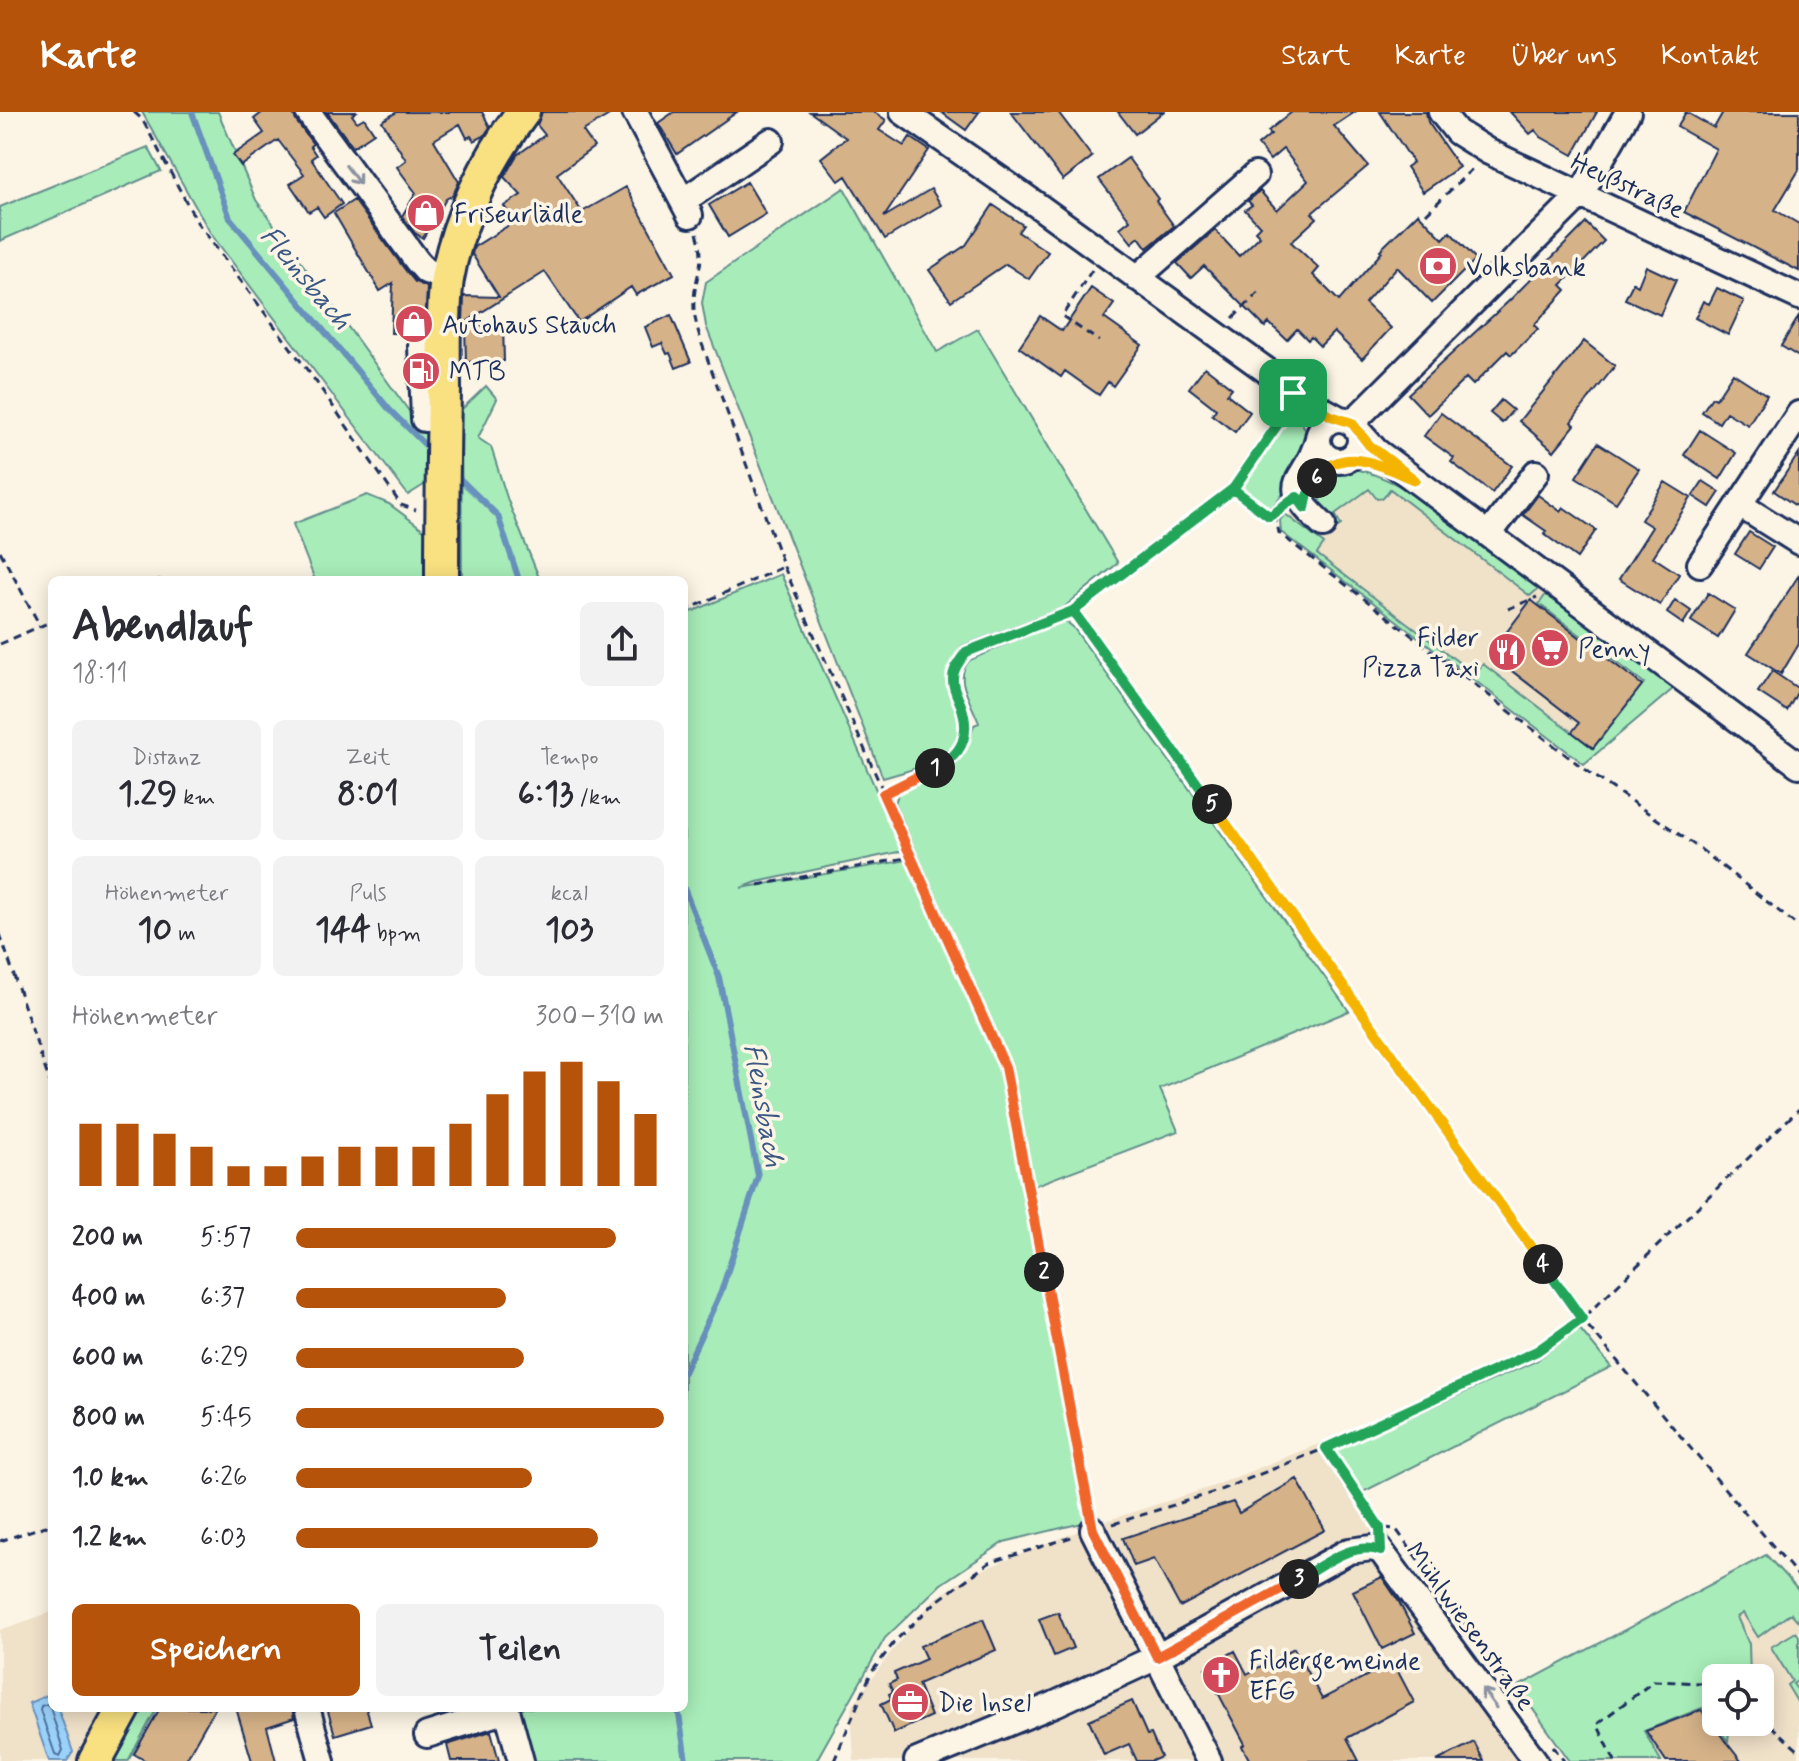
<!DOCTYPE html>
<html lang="de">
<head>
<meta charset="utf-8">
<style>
  body { margin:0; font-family:Mynerve,sans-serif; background:#f2f2f3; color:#2b2b33; height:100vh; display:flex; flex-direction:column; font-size:30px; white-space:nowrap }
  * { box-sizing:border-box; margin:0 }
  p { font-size:26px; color:#7c7c81 }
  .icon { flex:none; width:44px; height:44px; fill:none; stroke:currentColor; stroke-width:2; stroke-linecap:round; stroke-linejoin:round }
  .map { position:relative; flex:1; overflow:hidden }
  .side { position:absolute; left:48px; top:464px; width:640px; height:1136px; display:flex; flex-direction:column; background:#fff; border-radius:12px; box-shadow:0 4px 20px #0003 }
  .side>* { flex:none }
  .controls { position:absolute; left:1702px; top:1552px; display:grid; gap:16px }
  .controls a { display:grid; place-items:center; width:72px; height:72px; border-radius:12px; background:#fff; box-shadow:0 4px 20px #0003; font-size:40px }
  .pin { position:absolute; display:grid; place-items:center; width:68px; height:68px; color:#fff; margin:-34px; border-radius:16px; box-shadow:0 4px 12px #0006 }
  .km { position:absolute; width:40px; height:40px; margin:-20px; border-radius:50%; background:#222; color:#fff; font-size:22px; line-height:40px; text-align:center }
  .round { display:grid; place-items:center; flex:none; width:84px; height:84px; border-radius:12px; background:#f2f2f3 }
  .headline { display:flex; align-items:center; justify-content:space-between; height:136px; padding:0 24px }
  h1 { font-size:44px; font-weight:800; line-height:60px }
  .metrics { display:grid; grid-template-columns:repeat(3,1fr); gap:12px; height:136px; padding:8px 24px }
  .metrics div { display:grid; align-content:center; border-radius:12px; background:#f2f2f3; text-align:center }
  .metrics b { font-size:34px; font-weight:800 }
  .metrics small { font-size:22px; font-weight:400 }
  .metrics p { font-size:22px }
  .chart { height:224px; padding:16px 24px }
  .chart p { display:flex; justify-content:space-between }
  .chart svg { width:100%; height:144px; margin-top:8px; stroke:#b45309; stroke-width:6 }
  .cta { display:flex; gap:16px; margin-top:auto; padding:16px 24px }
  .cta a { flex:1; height:92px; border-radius:12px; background:#b45309; color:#fff; font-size:32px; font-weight:800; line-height:92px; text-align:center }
  .cta a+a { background:#f2f2f3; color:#2b2b33 }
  ul { padding:0 24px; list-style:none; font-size:26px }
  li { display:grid; grid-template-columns:128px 96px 1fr; align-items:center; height:60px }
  li i { height:20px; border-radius:10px; background:#b45309 }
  header { display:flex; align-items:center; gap:48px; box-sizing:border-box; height:112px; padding:0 40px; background:#b45309; color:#fff }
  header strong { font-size:38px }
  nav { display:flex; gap:44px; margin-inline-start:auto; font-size:28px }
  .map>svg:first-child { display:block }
  .built { fill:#f0e1c9; fill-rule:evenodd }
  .green { fill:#a8edb9; stroke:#628e8c; stroke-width:2 }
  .water { fill:#9bd2fa; stroke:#6891bc; stroke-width:2 }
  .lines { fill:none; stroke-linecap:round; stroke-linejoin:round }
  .shore { stroke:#4e709c; stroke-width:2 }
  .stream { stroke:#6891bc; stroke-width:6 }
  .building { fill:#d5b288; stroke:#1b2f5e; stroke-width:2 }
  .minor-casing { stroke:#1b2f5e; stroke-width:30 }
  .major-casing { stroke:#1b2f5e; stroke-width:38 }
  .path { stroke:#1b2f5e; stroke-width:3; stroke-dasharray:8 6; stroke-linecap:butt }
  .minor { stroke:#fcf5e5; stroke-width:24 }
  .major { stroke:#f9e181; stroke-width:32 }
  .oneway { stroke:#8c92a2 }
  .split-1-casing { stroke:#fff; stroke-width:16 }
  .split-2-casing { stroke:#fff; stroke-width:16 }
  .split-3-casing { stroke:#fff; stroke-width:16 }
  .split-4-casing { stroke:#fff; stroke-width:16 }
  .split-5-casing { stroke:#fff; stroke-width:16 }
  .split-6-casing { stroke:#fff; stroke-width:16 }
  .split-7-casing { stroke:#fff; stroke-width:16 }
  .split-1 { stroke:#22a559; stroke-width:10 }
  .split-2 { stroke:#f0652b; stroke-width:10 }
  .split-3 { stroke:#f0652b; stroke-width:10 }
  .split-4 { stroke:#22a559; stroke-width:10 }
  .split-5 { stroke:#f5b400; stroke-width:10 }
  .split-6 { stroke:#22a559; stroke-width:10 }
  .split-7 { stroke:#f5b400; stroke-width:10 }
  .labels { text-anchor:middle; stroke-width:7; stroke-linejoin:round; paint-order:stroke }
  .street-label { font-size:26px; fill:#1b2f5e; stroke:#fcf5e5 }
  .poi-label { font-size:26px; fill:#1b2f5e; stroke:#fcf5e5; text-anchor:start }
  .water-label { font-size:28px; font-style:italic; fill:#3b5885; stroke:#fcf5e5 }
</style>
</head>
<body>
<header>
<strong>Karte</strong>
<nav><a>Start</a><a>Karte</a><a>Über uns</a><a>Kontakt</a></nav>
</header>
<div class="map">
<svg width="1799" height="1649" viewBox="0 0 1799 1649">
  <rect width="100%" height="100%" fill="#fcf5e5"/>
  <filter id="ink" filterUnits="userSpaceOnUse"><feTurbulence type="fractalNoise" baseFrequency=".0125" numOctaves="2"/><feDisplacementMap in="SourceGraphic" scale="16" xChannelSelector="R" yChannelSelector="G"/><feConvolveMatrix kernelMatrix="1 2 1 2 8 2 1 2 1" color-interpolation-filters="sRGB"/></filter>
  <g filter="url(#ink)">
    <path class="built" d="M1372 361 1433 398 1671 575 1582 648 1291 425 1279 411 1329 367Z
      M1326 1329 1391 1424 1381 1440 1535 1649H854L851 1596 888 1544 933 1488 972 1462 1093 1413 1214 1374Z
      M1769 1443 1799 1478V1649H1570L1516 1576ZM1716 1566H1760V1610H1716Z
      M52 1500V1596H106L76 1649H0V1518Z"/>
    <path class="green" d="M142 0H218L256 88 427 324V371L408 383 211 122Z
      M148 35 161 59 0 129V95Z
      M844 76 937 240 978 217 1118 451 1063 496 962 534C942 570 946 574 963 609L952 639 931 652 883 666 706 214 702 191 706 170Z
      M486 274 497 287 478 326 491 335 508 389 540 468H462L461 298Z
      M1293 298 1308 321 1288 375 1273 395H1264L1243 378 1242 368Z
      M1348 356C1408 363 1491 438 1540 475L1530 484 1390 377 1383 386 1377 387 1369 377 1335 402 1341 413 1338 415 1319 394C1322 373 1329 364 1348 356Z
      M367 383 389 392 428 421V468H315L293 412Z
      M1285 402 1324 432 1317 442 1474 562 1483 552 1593 636 1644 571 1539 492 1547 481 1674 576 1584 652 1281 420 1280 408Z
      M781 462 903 739 757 770 741 776 908 748 1004 962 1086 1410 1004 1430 941 1472 885 1526 816 1649H525L517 1596H684V503Z
      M1058 509H1065L1073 515 1349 899 1160 977 1178 1019 1031 1075 1008 950 895 692 899 678 956 650 967 634 974 613 979 611C972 591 952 565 970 548Z
      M1579 1216 1611 1255 1361 1381 1333 1338 1536 1249Z
      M1766 1443 1799 1479V1510L1791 1501 1758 1525 1743 1501 1737 1505 1749 1532 1750 1566H1716V1610H1730L1728 1629 1702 1596 1644 1619 1661 1649H1570L1517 1575Z
      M1796 1520 1799 1524V1568L1793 1572 1799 1580V1593L1787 1573 1792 1569 1771 1535Z
      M140 1596H157L128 1649H110Z"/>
    <path class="water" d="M52 1581V1596H58L73 1640 67 1649H49L29 1591Z"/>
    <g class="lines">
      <path class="shore" d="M47 1592 50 1595 63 1638 60 1644 55 1642 40 1598 41 1594Z"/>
      <path class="stream" d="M192 0 230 106 389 297 428 336
        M458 365 498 404 519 468
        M684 776 719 865 758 1064 721 1180 684 1260
        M678 1596 686 1649"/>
    </g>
    <path class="building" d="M263 0H293L296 9 313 32 310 34 316 43 311 47 342 92 324 105 317 95 309 100 290 72 304 62 278 28 241 54 233 43 264 21 254 7Z
      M327 0H356L352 3 357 10 364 6 374 21 353 35Z
      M397 0H482L490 15 484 24 474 29 471 24 467 26 460 12 434 28 459 70 453 83 446 87 423 126 415 121 402 104 416 81 397 55 406 48 382 9Z
      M542 0H614L583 19 594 35 557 62 582 100 626 75 674 162 636 183 631 175 579 210 545 160 463 212 464 184 499 185 472 142 474 135 514 110 504 94 521 83 504 65 517 43 545 23 537 13Z
      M674 0H737L677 42 658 11Z
      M810 0H874L886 8 879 18 904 34 910 25 929 38 884 105 931 77 941 93 885 127 846 64 839 69 821 46 846 26Z
      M941 0H979L966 18Z
      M1011 0H1058L1092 45 1063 68Z
      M1118 0H1163L1135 22Z
      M1292 0H1355L1334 14 1368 54 1312 101 1317 106 1291 130 1319 156 1313 163 1339 189 1382 140 1380 138 1418 101 1443 127 1450 120 1476 147 1432 191 1397 155 1365 191 1391 216 1362 247 1334 220 1320 234 1311 225 1308 228 1297 217 1287 228 1269 211 1265 215 1204 154 1191 166 1177 151 1215 118 1239 144 1260 124 1255 119 1260 114 1245 98 1252 93 1248 89 1260 79 1277 98 1308 69 1283 37 1270 48 1258 33 1271 22 1268 19Z
      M1380 0H1426L1428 10 1459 55 1423 80 1406 55 1413 50Z
      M1510 0H1597L1573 43 1541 25 1535 18 1530 22Z
      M1686 0 1714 16 1723 0H1799V58L1775 98 1799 112V159L1684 100 1716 37 1677 15Z
      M1128 46 1158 87 1156 89 1174 114 1147 136 1139 125 1132 131 1120 116 1130 108 1099 67Z
      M747 70 766 102 728 125 709 93Z
      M354 88 406 159 415 170 427 175 425 219 413 221 408 227V221H391L393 171 380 179 334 101Z
      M993 93 1023 113 1018 120 1048 140 1029 167 1006 152 951 189 929 158 966 133Z
      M1586 111 1604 129 1561 173 1566 178 1534 213 1538 217 1511 243 1507 239 1473 273 1466 266 1428 303 1408 282 1510 188Z
      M1646 154 1676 168 1660 203 1625 187 1633 171 1638 174Z
      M1091 176 1114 192 1104 206 1142 233 1113 274 1108 270 1099 283 1065 259 1061 265 1019 235 1040 204 1062 219Z
      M1717 176 1744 189 1728 223 1695 206 1703 189 1709 192Z
      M671 203 691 250 676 256 670 241 667 242 662 231 653 235 645 215Z
      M1799 204V245L1781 234Z
      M503 213 504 249 466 250 465 214Z
      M1584 229 1615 254 1571 310 1575 313 1554 339 1519 309Z
      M1205 255 1232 276 1227 282 1250 300 1235 320 1212 303 1216 297 1189 276Z
      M1733 261 1767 283 1748 313 1726 300 1719 311 1702 300 1712 285 1716 287Z
      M1501 288 1513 298 1502 311 1490 301Z
      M1441 301 1512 354 1492 381 1451 350 1454 346 1424 324Z
      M1700 318 1736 341 1720 367 1684 343Z
      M1598 331 1639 357 1616 391 1576 365Z
      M1799 341V396L1774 379Z
      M1703 369 1720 380 1710 395 1693 384Z
      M1665 370 1691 386 1653 445 1679 462 1660 493 1619 467 1652 415 1641 408Z
      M1538 383 1560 399 1563 395 1596 418 1577 446 1544 422 1546 419 1523 403Z
      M1749 420 1773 435 1759 457 1735 442Z
      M1799 463V532L1781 562 1748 541Z
      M1708 481 1735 498 1718 526 1691 509Z
      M1531 488 1642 573 1593 636 1572 620 1579 611 1490 542Z
      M1675 488 1691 499 1683 512 1667 501Z
      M1772 559 1799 577 1787 599 1758 580Z
      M1297 1367 1325 1418 1180 1495 1154 1447 1134 1454 1123 1426 1233 1390 1239 1401Z
      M1382 1465 1399 1490 1415 1521 1382 1537 1353 1479Z
      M1058 1500 1073 1536 1054 1544 1039 1507Z
      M983 1507 996 1538 918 1572 931 1604 894 1621 881 1592 891 1587 889 1582 893 1580 889 1572 897 1568 894 1561 926 1547 920 1534Z
      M1294 1536 1322 1587 1393 1550 1414 1590 1347 1626 1359 1649H1250L1242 1634 1245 1632 1205 1556 1235 1539 1247 1562Z
      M1132 1589 1147 1623 1151 1622 1161 1645 1152 1649H1137L1129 1632 1104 1643 1089 1608Z
      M160 1596H215L185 1649H146L134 1642Z
      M236 1596H292L294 1606 267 1615 276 1649H252Z
      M327 1596H366L371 1612 335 1623Z
      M1701 1598 1741 1649H1666L1646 1619Z
      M491 1619 499 1649H451L447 1633Z
      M1474 1630 1484 1649H1437Z"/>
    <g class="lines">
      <g class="minor-casing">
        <path id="minor" d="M308 0 417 149 426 159 448 166
          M635 0 690 103
          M903 0 1037 93 1274 264 1293 281 1338 306
          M1441 0 1457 20 1489 40 1799 185
          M683 89 771 29
          M1137 166 1255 63
          M443 306 424 307 421 234 444 232
          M1318 328a21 21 0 1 1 42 0a21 21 0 1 1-42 0Z
          M1352 311 1581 82 1628 0
          M1359 320 1376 339 1799 653
          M1318 326C1306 376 1273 366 1323 413
          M1740 393 1799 430
          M1489 422 1536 361
          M1700 452 1799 302
          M1093 1418 1209 1649
          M307 1596 322 1649
          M427 1623 507 1598 521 1649
          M917 1649 1055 1592 1157 1545 1349 1439 1372 1436 1381 1439 1535 1649"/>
      </g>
      <g class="major-casing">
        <path id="major" d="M442 468C442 404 443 341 444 277 444 241 442 203 447 167 457 108 487 48 523 0
          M95 1649 124 1596"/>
      </g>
      <path class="path" d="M134 0 142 7 197 110 317 271 401 393 416 398
        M1426 102 1475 54
        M697 121C707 153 695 160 694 189 693 204 698 218 702 232L784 455 1005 955 1089 1397
        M1092 158 1062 204 1099 229
        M1233 206 1259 180 1262 182
        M1233 377 1287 300
        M1275 402 1279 421 1583 656 1699 736 1799 815
        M0 439 40 514
        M158 468H161
        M1508 497 1537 485
        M684 499 783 455
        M1073 499 1582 1207 1799 1465
        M0 532 52 509
        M883 682C902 673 935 662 950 648 987 614 952 598 953 567 953 556 960 549 966 540L1073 499 1233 377 1269 404 1280 397
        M758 773 911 745
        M0 822 52 977
        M1326 1336 1380 1416
        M1113 1412 1215 1380 1326 1336 1537 1239 1582 1207 1799 997
        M1384 1416 1396 1417 1513 1579
        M0 1429 45 1414 52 1416
        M1760 1604 1799 1639
        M1553 1634 1564 1649
        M834 1649 871 1561 896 1528 936 1490 989 1451 1075 1424
        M1615 1649 1597 1612 1654 1569 1703 1571 1712 1586H1716"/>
      <use href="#minor" class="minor"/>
      <use href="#major" class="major"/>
    </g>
    <defs><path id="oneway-shaft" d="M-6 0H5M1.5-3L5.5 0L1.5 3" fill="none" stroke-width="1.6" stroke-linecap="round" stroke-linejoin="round" transform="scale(2)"/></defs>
    <g class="oneway">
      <use href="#oneway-shaft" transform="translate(353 63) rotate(53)"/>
      <use href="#oneway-shaft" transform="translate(1489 1586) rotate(-126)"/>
    </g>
  </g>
  <g class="lines" filter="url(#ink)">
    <g class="split-1-casing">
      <path id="split-1" d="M935 656C963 643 971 622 961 593 958 586 953 576 953 569 952 557 960 549 966 540L1073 499 1233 377 1289 296 1293 281"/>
    </g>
    <g class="split-2-casing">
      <path id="split-2" d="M935 656 883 682 1005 955 1044 1160"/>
    </g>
    <g class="split-3-casing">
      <path id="split-3" d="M1044 1160 1093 1418 1157 1545 1299 1467"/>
    </g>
    <g class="split-4-casing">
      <path id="split-4" d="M1299 1467C1322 1454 1353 1428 1381 1439L1380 1416 1326 1336 1537 1239 1582 1207 1543 1152"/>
    </g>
    <g class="split-5-casing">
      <path id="split-5" d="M1212 692 1543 1152"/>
    </g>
    <g class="split-6-casing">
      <path id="split-6" d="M1212 692 1073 499 1233 377 1269 404C1280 400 1286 389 1297 385L1305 396 1308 382 1317 366"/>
    </g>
    <g class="split-7-casing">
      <path id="split-7" d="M1293 281 1331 304 1352 311 1369 333 1415 368C1382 355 1344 331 1317 366"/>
    </g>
    <use href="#split-1" class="split-1"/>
    <use href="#split-2" class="split-2"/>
    <use href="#split-3" class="split-3"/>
    <use href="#split-4" class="split-4"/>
    <use href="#split-5" class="split-5"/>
    <use href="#split-6" class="split-6"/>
    <use href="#split-7" class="split-7"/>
  </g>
  <defs>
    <g id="shop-disc" transform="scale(2)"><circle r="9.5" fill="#d1495b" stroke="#fcf5e5"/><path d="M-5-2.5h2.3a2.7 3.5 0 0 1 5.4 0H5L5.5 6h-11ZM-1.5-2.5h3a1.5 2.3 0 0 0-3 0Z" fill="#fff"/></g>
    <g id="bank-disc" transform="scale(2)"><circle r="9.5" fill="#d1495b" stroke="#fcf5e5"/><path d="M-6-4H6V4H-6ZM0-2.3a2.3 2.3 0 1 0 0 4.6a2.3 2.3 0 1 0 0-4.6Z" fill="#fff"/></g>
    <g id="fuel-disc" transform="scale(2)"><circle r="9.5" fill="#d1495b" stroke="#fcf5e5"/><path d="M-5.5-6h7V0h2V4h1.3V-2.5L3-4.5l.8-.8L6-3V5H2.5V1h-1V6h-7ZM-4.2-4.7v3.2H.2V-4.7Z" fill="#fff"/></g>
    <g id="supermarket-disc" transform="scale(2)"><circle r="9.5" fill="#d1495b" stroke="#fcf5e5"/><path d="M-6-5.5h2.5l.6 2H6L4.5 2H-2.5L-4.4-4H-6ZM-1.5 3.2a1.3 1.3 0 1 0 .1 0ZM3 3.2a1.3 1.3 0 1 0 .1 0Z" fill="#fff"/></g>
    <g id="restaurant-disc" transform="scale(2)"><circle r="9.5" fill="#d1495b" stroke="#fcf5e5"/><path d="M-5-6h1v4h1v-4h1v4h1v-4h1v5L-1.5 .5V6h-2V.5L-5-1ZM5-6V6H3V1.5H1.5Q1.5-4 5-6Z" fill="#fff"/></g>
    <g id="church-disc" transform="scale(2)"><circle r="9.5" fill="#d1495b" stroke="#fcf5e5"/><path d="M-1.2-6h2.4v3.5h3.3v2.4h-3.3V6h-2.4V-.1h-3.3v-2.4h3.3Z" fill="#fff"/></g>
    <g id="office-disc" transform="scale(2)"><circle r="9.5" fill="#d1495b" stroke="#fcf5e5"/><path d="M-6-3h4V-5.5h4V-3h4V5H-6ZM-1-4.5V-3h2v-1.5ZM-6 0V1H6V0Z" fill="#fff"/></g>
  </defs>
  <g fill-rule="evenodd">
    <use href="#shop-disc" x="426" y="101"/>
    <use href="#bank-disc" x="1438" y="154"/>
    <use href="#shop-disc" x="414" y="212"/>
    <use href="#fuel-disc" x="421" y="259"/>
    <use href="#supermarket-disc" x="1550" y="536"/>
    <use href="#restaurant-disc" x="1507" y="540"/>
    <use href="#church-disc" x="1221" y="1563"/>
    <use href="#office-disc" x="910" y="1590"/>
  </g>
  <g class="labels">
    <g class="street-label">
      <text transform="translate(1628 73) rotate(25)" y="9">Heußstraße</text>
      <text transform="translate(1471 1514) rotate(54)" y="9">Mühlwiesenstraße</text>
    </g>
    <g class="poi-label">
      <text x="454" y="110">Friseurlädle</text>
      <text x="1466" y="163">Volksbank</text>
      <text x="442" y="221">Autohaus Stauch</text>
      <text x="449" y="268">MTB</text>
      <text x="1479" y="534" text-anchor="end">Filder<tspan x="1479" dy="30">Pizza Taxi</tspan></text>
      <text x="1578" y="545">Penny</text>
      <text x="1249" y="1557">Fildergemeinde<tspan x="1249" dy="30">EFG</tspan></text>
      <text x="938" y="1599">Die Insel</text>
    </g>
    <g class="water-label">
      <text transform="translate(307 165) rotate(50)" y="10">Fleinsbach</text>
      <text transform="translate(765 993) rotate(80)" y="10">Fleinsbach</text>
    </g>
  </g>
</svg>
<div class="controls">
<a><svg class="icon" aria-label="locate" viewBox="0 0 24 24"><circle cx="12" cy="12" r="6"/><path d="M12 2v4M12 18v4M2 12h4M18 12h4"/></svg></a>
</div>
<div class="pin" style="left:1293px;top:281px;background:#1e9e55"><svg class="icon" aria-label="arrive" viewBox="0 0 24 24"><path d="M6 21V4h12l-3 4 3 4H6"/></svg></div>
<b class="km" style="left:935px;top:656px">1</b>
<b class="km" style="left:1044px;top:1160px">2</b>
<b class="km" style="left:1299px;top:1467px">3</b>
<b class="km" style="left:1543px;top:1152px">4</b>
<b class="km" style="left:1212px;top:692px">5</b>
<b class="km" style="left:1317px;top:366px">6</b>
<section class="side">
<div class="headline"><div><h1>Abendlauf</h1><p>18:11</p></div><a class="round"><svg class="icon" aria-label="share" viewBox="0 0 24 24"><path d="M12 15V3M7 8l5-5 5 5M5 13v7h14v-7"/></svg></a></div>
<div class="metrics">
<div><p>Distanz</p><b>1.29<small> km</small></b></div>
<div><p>Zeit</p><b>8:01</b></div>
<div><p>Tempo</p><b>6:13<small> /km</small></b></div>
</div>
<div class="metrics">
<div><p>Höhenmeter</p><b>10<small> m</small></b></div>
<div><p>Puls</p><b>144<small> bpm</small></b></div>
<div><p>kcal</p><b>103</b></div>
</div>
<div class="chart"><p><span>Höhenmeter</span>300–310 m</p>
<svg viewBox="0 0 160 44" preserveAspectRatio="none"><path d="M5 44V25M15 44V25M25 44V28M35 44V32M45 44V38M55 44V38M65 44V35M75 44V32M85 44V32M95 44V32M105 44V25M115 44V16M125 44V9M135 44V6M145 44V12M155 44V22"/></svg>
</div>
<ul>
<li><b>200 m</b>5:57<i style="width:87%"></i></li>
<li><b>400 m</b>6:37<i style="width:57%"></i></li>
<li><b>600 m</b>6:29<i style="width:62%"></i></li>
<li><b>800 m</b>5:45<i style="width:100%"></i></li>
<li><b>1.0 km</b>6:26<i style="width:64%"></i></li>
<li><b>1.2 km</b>6:03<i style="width:82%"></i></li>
</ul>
<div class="cta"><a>Speichern</a><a>Teilen</a></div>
</section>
</div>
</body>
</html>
